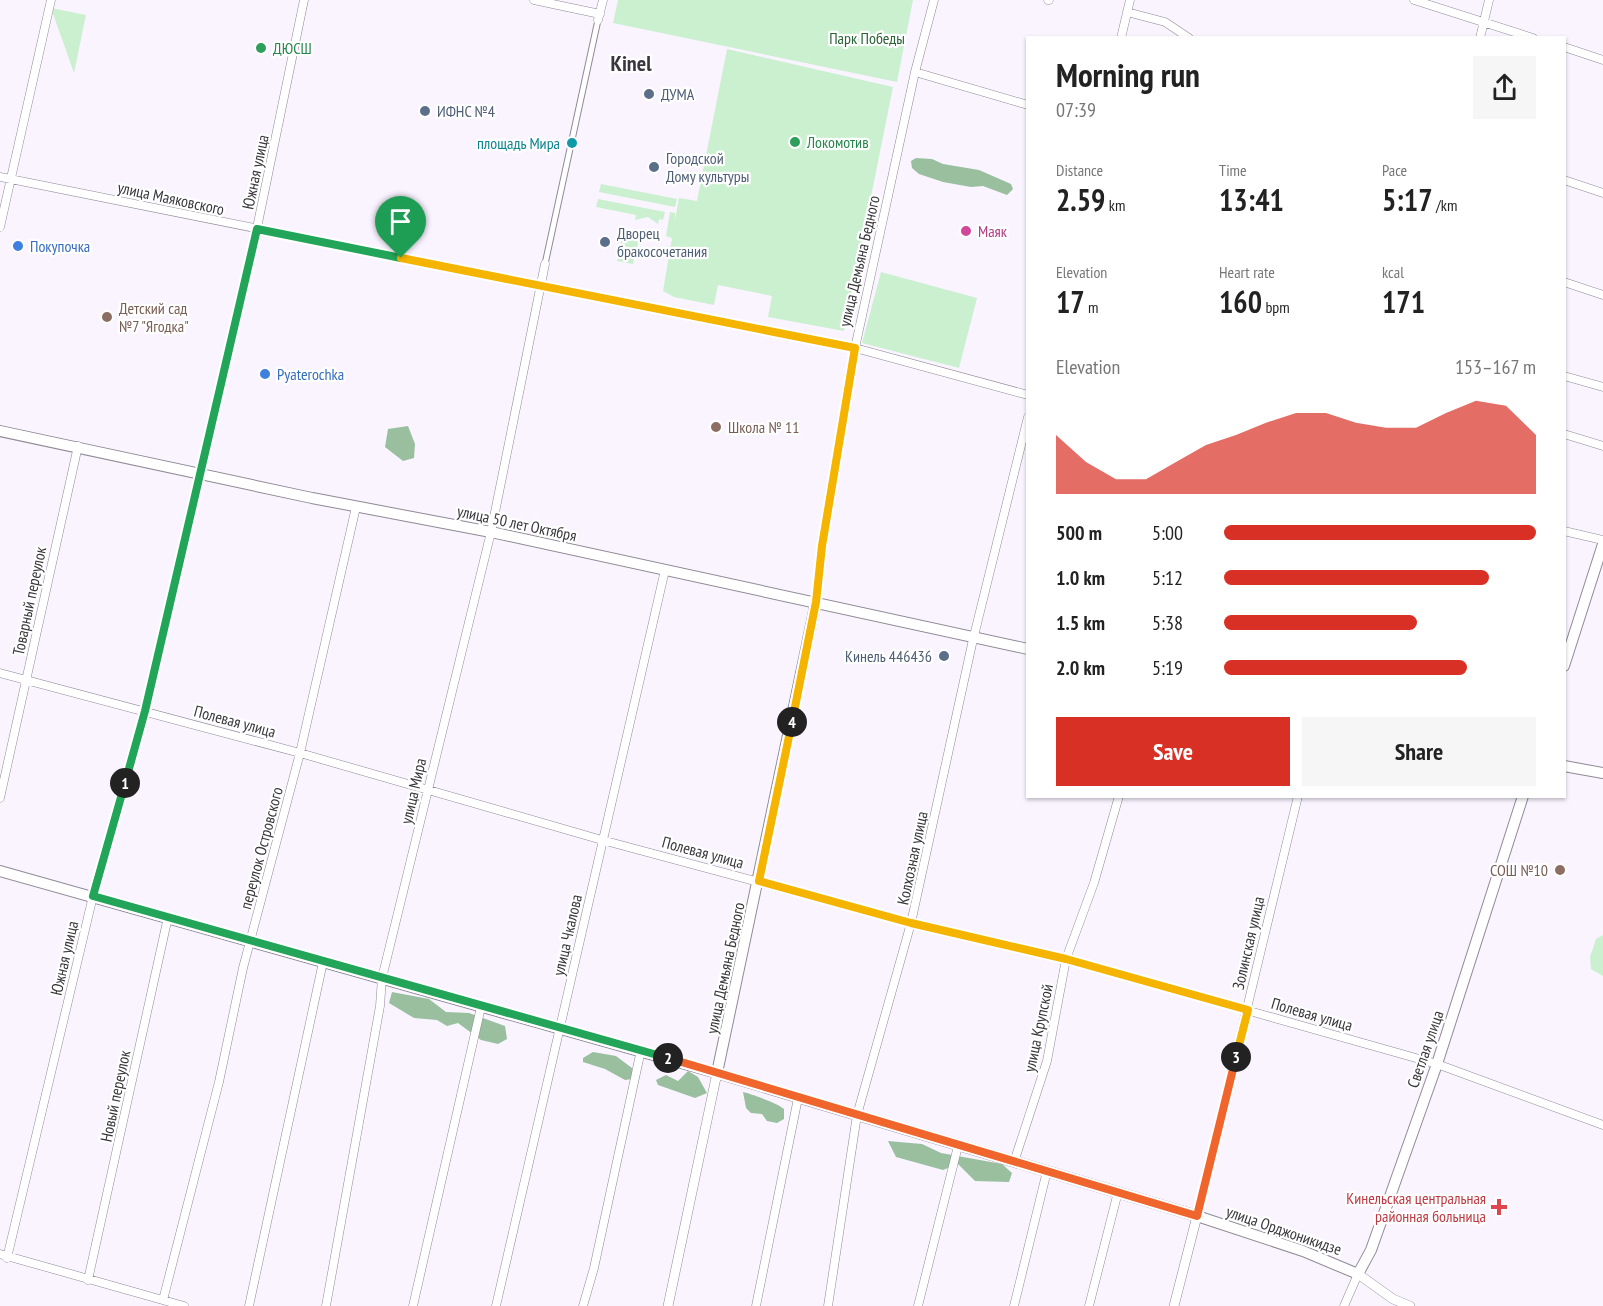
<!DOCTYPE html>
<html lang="en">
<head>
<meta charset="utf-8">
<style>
  body { margin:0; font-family:"PT Sans Narrow",sans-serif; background:#f6f6f6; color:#222; height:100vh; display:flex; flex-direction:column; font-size:22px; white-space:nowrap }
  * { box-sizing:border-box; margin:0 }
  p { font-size:20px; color:#767676 }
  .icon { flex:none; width:33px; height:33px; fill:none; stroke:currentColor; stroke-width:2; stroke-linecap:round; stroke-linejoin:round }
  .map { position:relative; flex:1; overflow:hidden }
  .panel { position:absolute; left:1026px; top:36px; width:540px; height:762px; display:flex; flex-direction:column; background:#fff; border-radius:0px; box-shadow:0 2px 4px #0004 }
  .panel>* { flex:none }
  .pin { position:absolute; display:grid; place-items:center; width:51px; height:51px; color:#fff; margin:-62px -26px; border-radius:50% 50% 50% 0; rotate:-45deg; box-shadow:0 0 6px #0007 }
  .pin .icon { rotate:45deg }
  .km { position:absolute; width:30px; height:30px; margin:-15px; border-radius:50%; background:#222; color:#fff; font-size:16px; line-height:30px; text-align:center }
  .round { display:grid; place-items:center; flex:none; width:63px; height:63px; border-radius:0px; background:#f6f6f6 }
  .overview { display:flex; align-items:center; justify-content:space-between; height:102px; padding:0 30px }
  h1 { font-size:33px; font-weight:800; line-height:45px }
  .stats { display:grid; grid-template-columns:repeat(3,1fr); gap:9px; height:102px; padding:6px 30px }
  .stats div { display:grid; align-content:center }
  .stats b { font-size:30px; font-weight:800 }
  .stats small { font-size:16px; font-weight:400 }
  .stats p { font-size:16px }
  .chart { height:168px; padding:12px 30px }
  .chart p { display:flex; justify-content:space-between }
  .chart svg { width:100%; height:108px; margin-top:6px; fill:#d93025; opacity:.7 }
  .cta { display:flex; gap:12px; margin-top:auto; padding:12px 30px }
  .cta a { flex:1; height:69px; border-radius:0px; background:#d93025; color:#fff; font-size:24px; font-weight:800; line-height:69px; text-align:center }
  .cta a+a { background:#f6f6f6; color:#222 }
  ul { padding:0 30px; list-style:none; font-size:20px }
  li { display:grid; grid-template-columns:96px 72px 1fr; align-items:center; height:45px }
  li i { height:15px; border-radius:8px; background:#d93025 }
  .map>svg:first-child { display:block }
  .green { fill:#cbf0d0 }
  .forest { fill:#99bf9f }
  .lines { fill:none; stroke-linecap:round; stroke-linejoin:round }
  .pedestrian-casing { stroke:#8f8a96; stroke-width:7 }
  .minor-casing { stroke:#8f8a96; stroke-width:9 }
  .tertiary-casing { stroke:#8f8a96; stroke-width:10 }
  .secondary-casing { stroke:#8f8a96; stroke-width:12 }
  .pedestrian { stroke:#fff; stroke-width:5 }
  .minor { stroke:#fff; stroke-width:8 }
  .tertiary { stroke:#fff; stroke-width:9 }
  .secondary { stroke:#fff; stroke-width:10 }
  .split-1-casing { stroke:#fff; stroke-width:12 }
  .split-2-casing { stroke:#fff; stroke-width:12 }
  .split-3-casing { stroke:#fff; stroke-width:12 }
  .split-4-casing { stroke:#fff; stroke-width:12 }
  .split-5-casing { stroke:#fff; stroke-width:12 }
  .split-1 { stroke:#22a559; stroke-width:8 }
  .split-2 { stroke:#22a559; stroke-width:8 }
  .split-3 { stroke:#f0652b; stroke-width:8 }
  .split-4 { stroke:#f5b400; stroke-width:8 }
  .split-5 { stroke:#f5b400; stroke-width:8 }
  .leisure-dot { fill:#2e9e5b; stroke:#fff; stroke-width:2 }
  .service-dot { fill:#5c6f8a; stroke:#fff; stroke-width:2 }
  .culture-dot { fill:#0f9aa8; stroke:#fff; stroke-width:2 }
  .hotel-dot { fill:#d1479c; stroke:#fff; stroke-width:2 }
  .shop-dot { fill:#3f7fe0; stroke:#fff; stroke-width:2 }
  .education-dot { fill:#8d6e63; stroke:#fff; stroke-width:2 }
  .health-dot { fill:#e0444e; stroke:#fff; stroke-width:2 }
  .labels { text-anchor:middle; stroke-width:4.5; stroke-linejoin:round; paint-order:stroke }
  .park-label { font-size:16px; fill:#296135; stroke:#fff }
  .leisure-label { font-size:16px; fill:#27864d; stroke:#fff; text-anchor:start }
  .service-label { font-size:16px; fill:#4e5e75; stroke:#fff; text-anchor:start }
  .culture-label { font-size:16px; fill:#0d838f; stroke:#fff; text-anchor:end }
  .street-label { font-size:16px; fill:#37353a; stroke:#fff }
  .hotel-label { font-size:16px; fill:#b23c85; stroke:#fff; text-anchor:start }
  .shop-label { font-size:16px; fill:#366cbe; stroke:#fff; text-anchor:start }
  .education-label { font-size:16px; fill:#785e54; stroke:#fff; text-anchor:start }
  .health-label { font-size:16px; fill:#be3a42; stroke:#fff; text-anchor:end }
  .district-label { font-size:22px; font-weight:bold; fill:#3a353f; stroke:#fff }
</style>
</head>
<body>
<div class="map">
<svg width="1603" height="1306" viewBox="0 0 1603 1306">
  <rect width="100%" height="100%" fill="#f9f4ff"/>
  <path class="green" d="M618 0H913L897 82 613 23Z
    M51 8 86 15 74 73Z
    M727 49 893 87 844 331 768 317 772 296 718 285 714 305 674 297 663 291 672 238 666 236 670 212 675 213V220L679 198 697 201Z
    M601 184 677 199 675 207 599 192Z
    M598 199 665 212 663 220 659 219 658 224 648 217 635 220 636 215 596 207Z
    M622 236 639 239 633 264 617 261Z
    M881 272 977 298 959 368 862 343Z
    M1603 935V976L1591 969 1590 957 1596 939Z"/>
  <path class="forest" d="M916 158 932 159 943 164 979 170 1011 184 1013 189 1007 195 983 186 971 187 943 182 919 174 912 168 911 161Z
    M408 426 415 444 414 458 403 461 385 447 388 429Z
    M392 992 429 999 446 1012 469 1013 505 1026 507 1039 498 1044 481 1040 458 1023 447 1026 437 1020 414 1018 389 1003Z
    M593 1052 616 1056 632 1068 633 1079 625 1080 605 1069 583 1062V1058Z
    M688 1071 698 1077 707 1093 695 1098 658 1085 656 1080 666 1075 678 1081Z
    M743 1092C752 1094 779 1104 784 1109V1119L777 1123 767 1121 762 1114 751 1113 746 1108Z
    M888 1141 922 1144 941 1153 1002 1164 1012 1173 1009 1182 975 1181 958 1164 943 1170 896 1157Z"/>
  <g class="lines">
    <g class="pedestrian-casing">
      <path id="pedestrian" d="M545 264 598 20
        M584 294 713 319"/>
    </g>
    <g class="minor-casing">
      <path id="minor" d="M534 0 600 14
        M1048 0H1049
        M1414 0 1533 38
        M1127 12 1165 22 1189 38
        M598 20 603 0
        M1121 38 1130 0
        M1480 38 1489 0
        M1564 47 1603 60
        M915 72 1028 105
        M0 177 584 294
        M1564 180 1603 193
        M0 227 51 0
        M1564 282 1603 295
        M713 319 855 348 1028 395
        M1564 376 1603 387
        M1564 434 1603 446
        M1564 531 1603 540
        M816 602 822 545 855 348 915 72 934 0
        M0 673 300 753 602 840 911 923 1066 959 1437 1064 1603 1125
        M0 798 78 446
        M1014 1162 1047 1061 1066 959 1094 883 1119 796
        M1197 1216 1298 796
        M0 1254 184 1306
        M7 1258 93 896 145 711 253 247 304 0
        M88 1280 168 917
        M163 1300 219 1082 243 968 300 753 356 507
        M249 1306 323 962
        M326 1306 380 1006 382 978 491 532 545 264
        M413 1306 481 1007
        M496 1306 665 570
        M583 1306 594 1268 641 1050
        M756 1306 798 1098
        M828 1306 857 1115 911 923 972 644 1028 417
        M918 1306 958 1146
        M1014 1306 1047 1171
        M1089 1306 1118 1192
        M1344 1306 1358 1274"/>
    </g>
    <g class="tertiary-casing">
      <path id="tertiary" d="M1358 1274 1393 1299 1410 1306
        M668 1306 717 1073
        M1174 1306 1197 1216"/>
    </g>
    <g class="secondary-casing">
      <path id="secondary" d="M0 431 312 498 491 532 1028 649
        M1564 666 1603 544
        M1564 766 1603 773
        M0 871 717 1073 1197 1216 1303 1251 1358 1274 1371 1250 1437 1064 1523 796
        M717 1073 816 602"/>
    </g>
    <use href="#pedestrian" class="pedestrian"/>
    <use href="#minor" class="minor"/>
    <use href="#tertiary" class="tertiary"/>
    <use href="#secondary" class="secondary"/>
  </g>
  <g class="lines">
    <g class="split-1-casing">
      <path id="split-1" d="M125 783 145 711 257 229 401 258"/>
    </g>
    <g class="split-2-casing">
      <path id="split-2" d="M125 783 93 896 668 1058"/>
    </g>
    <g class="split-3-casing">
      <path id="split-3" d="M668 1058 1197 1216 1236 1057"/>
    </g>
    <g class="split-4-casing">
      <path id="split-4" d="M792 722 759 881 911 923 1066 959 1248 1010 1236 1057"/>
    </g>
    <g class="split-5-casing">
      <path id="split-5" d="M401 258 855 348 822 546 816 602 792 722"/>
    </g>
    <use href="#split-1" class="split-1"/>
    <use href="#split-2" class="split-2"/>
    <use href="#split-3" class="split-3"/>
    <use href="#split-4" class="split-4"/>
    <use href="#split-5" class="split-5"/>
  </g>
  <g class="leisure-dot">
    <circle cx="261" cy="48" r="6"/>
    <circle cx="795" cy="142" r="6"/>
  </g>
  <g class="service-dot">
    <circle cx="649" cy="94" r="6"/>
    <circle cx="425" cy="111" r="6"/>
    <circle cx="654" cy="167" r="6"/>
    <circle cx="605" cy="242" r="6"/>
    <circle cx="944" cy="656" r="6"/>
  </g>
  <circle class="culture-dot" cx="572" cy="143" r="6"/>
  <circle class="hotel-dot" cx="966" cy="231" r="6"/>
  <g class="shop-dot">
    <circle cx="18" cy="246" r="6"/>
    <circle cx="265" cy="374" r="6"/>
  </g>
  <g class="education-dot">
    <circle cx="107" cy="317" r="6"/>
    <circle cx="716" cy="427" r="6"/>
    <circle cx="1560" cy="870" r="6"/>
  </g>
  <path class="health-dot" d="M1496 1198h6v6h6v6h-6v6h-6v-6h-6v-6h6z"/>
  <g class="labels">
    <g class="park-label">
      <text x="867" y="44">Парк Победы</text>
    </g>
    <g class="leisure-label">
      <text x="273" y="54">ДЮСШ</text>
      <text x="807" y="148">Локомотив</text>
    </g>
    <g class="service-label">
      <text x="661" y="100">ДУМА</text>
      <text x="437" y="117">ИФНС №4</text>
      <text x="666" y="164">Городской<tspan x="666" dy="18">Дому культуры</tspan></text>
      <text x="617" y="239">Дворец<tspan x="617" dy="18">бракосочетания</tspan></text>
      <text x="932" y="662" text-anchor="end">Кинель 446436</text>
    </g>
    <g class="culture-label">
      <text x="560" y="149">площадь Мира</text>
    </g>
    <g class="street-label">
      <text transform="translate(255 172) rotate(-78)" y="6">Южная улица</text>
      <text transform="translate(171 198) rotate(12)" y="6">улица Маяковского</text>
      <text transform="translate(859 261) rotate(-77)" y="6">улица Демьяна Бедного</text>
      <text transform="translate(517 523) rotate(12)" y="6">улица 50 лет Октября</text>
      <text transform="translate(29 601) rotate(-78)" y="6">Товарный переулок</text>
      <text transform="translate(235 721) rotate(15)" y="6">Полевая улица</text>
      <text transform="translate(413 791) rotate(-77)" y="6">улица Мира</text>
      <text transform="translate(261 848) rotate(-75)" y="6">переулок Островского</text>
      <text transform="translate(703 852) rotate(15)" y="6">Полевая улица</text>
      <text transform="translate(912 858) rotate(-78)" y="6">Колхозная улица</text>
      <text transform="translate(567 935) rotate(-77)" y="6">улица Чкалова</text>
      <text transform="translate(1248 943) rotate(-77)" y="6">Золинская улица</text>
      <text transform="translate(64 958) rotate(-77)" y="6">Южная улица</text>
      <text transform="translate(725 968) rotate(-78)" y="6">улица Демьяна Бедного</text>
      <text transform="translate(1312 1014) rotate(16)" y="6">Полевая улица</text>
      <text transform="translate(1038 1028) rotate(-78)" y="6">улица Крупской</text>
      <text transform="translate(1425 1049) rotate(-71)" y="6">Светлая улица</text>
      <text transform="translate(115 1096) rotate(-78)" y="6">Новый переулок</text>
      <text transform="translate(1284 1230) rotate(19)" y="6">улица Орджоникидзе</text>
    </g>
    <g class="hotel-label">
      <text x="978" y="237">Маяк</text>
    </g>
    <g class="shop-label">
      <text x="30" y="252">Покупочка</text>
      <text x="277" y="380">Pyaterochka</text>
    </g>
    <g class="education-label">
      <text x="119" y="314">Детский сад<tspan x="119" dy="18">№7 "Ягодка"</tspan></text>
      <text x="728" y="433">Школа № 11</text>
      <text x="1548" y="876" text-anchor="end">СОШ №10</text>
    </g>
    <g class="health-label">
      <text x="1486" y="1204">Кинельская центральная<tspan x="1486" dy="18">районная больница</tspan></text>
    </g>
    <g class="district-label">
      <text x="631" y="71">Kinel</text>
    </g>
  </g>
</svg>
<div class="pin" style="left:401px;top:258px;background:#1e9e55"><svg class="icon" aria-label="arrive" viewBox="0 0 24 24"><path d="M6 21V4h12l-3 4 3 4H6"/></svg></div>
<b class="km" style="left:125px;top:783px">1</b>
<b class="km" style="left:668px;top:1058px">2</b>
<b class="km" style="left:1236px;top:1057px">3</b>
<b class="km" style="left:792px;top:722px">4</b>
<section class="panel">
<div class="overview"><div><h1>Morning run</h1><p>07:39</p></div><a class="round"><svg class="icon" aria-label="share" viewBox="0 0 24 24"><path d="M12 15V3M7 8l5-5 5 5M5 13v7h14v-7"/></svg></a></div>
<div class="stats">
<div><p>Distance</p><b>2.59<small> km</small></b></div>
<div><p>Time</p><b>13:41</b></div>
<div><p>Pace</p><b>5:17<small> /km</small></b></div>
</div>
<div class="stats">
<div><p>Elevation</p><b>17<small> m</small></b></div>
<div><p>Heart rate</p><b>160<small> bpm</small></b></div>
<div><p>kcal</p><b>171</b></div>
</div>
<div class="chart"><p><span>Elevation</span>153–167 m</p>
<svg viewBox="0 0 160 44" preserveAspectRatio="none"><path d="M0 44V20L10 31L20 38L30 38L40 31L50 24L60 20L70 15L80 11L90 11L100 15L110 17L120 17L130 11L140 6L150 8L160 20V44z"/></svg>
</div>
<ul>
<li><b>500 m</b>5:00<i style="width:100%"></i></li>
<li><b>1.0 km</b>5:12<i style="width:85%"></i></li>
<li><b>1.5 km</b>5:38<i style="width:62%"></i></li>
<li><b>2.0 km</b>5:19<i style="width:78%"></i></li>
</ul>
<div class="cta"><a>Save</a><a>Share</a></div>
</section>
</div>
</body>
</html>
